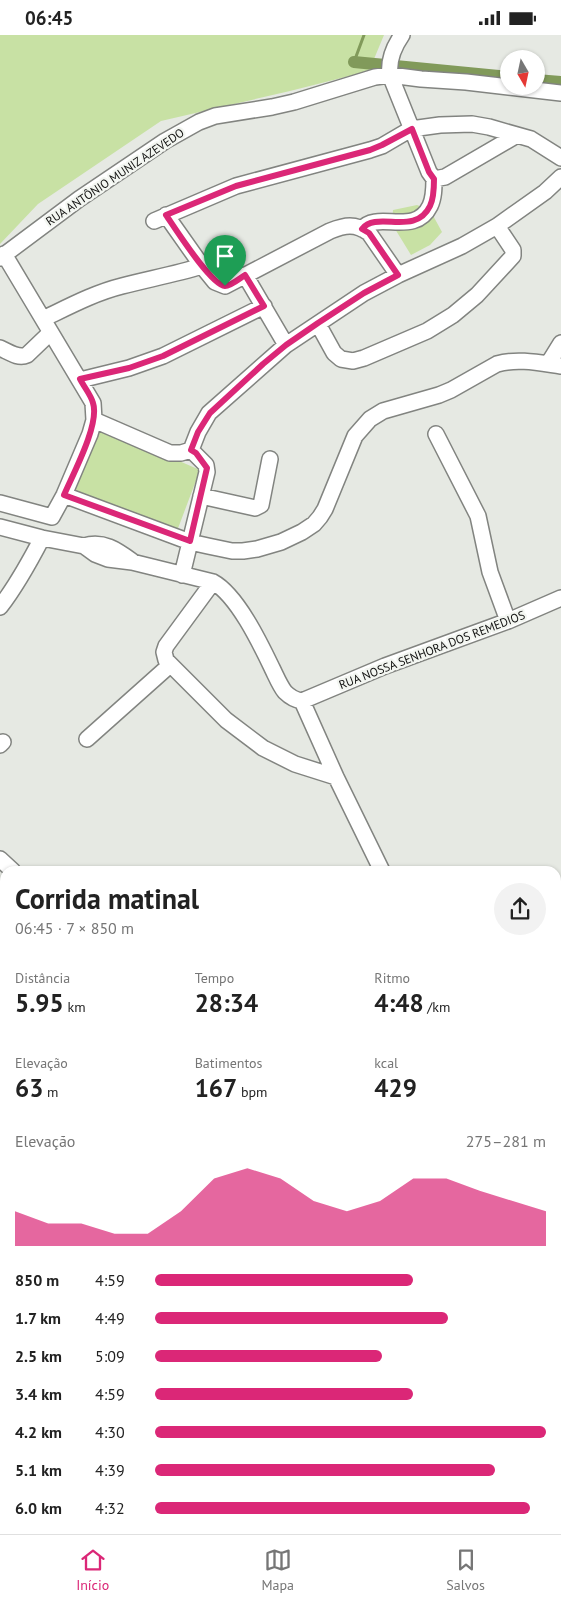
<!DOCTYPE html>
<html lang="pt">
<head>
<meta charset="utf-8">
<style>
  body { margin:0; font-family:"PT Sans",sans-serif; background:#f2f2f2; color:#222; height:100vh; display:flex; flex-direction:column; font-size:19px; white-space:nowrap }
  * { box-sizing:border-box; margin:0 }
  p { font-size:16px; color:#767676 }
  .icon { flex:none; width:28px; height:28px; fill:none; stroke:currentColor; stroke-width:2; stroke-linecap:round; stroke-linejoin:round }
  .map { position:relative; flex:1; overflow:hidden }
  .panel { position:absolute; left:0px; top:831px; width:561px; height:669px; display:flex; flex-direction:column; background:#fff; border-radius:15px 15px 0 0; box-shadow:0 1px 4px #0004 }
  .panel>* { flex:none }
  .needle { width:32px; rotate:171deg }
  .controls { position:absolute; left:500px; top:15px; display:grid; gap:10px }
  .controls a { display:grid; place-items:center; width:45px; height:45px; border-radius:50%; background:#fff; box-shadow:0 1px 4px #0004; font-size:25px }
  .pin { position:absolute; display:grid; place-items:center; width:42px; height:42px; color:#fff; margin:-51px -21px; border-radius:50% 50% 50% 0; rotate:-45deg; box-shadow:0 0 5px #0007 }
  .pin .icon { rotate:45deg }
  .round { display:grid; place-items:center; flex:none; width:52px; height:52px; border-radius:26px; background:#f2f2f2 }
  .summary { display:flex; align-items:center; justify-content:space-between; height:85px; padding:0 15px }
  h1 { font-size:28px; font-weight:800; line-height:38px }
  .figures { display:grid; grid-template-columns:repeat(3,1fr); gap:8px; height:85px; padding:5px 15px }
  .figures div { display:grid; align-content:center }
  .figures b { font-size:25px; font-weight:800 }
  .figures small { font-size:14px; font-weight:400 }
  .figures p { font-size:14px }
  .chart { height:140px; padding:10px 15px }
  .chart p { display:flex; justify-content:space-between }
  .chart svg { width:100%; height:90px; margin-top:5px; fill:#db2777; opacity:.7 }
  ul { padding:0 15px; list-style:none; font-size:16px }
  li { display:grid; grid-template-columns:80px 60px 1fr; align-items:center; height:38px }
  li i { height:12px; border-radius:6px; background:#db2777 }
  .status { display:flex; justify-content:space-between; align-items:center; height:35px; padding:0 25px; background:#fff; direction:ltr }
  .status svg { height:14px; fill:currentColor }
  .menu { display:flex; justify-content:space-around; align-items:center; height:70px; border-top:1px solid #e0e0e0; background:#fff; font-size:14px; color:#767676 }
  .menu a { display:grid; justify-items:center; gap:2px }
  .menu .active { color:#db2777 }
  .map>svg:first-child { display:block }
  .green { fill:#c8e1a4 }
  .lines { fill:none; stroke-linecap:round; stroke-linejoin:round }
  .stream { stroke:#819a5a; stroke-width:3 }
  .canal { stroke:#819a5a; stroke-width:12 }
  .river { stroke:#819a5a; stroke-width:20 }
  .minor-casing { stroke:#828480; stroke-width:18 }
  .minor { stroke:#fff; stroke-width:15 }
  .route-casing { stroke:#fff; stroke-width:10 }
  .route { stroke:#db2777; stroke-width:6 }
  .labels { text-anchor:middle; stroke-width:4.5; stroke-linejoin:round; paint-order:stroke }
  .street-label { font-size:12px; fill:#111110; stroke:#f3f6f1 }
</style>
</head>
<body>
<div class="status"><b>06:45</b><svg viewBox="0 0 49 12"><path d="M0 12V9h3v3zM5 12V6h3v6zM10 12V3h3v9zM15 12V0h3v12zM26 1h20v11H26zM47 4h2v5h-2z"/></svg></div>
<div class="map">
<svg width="561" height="1499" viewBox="0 0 561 1499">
  <rect width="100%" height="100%" fill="#e6e9e3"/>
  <path class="green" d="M0 0H384L369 36 290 56 161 86 38 169 0 209Z
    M417 170 430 175 442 197 430 210 411 220 392 189 393 175Z
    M98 391 200 435 177 496 71 456Z
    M0 1197 5 1214V1247L0 1249Z"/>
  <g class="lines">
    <path class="stream" d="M354 27 364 0"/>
    <path class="canal" d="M354 27 509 42
      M536 45 561 47"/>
    <path class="river" d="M0 1417 5 1420"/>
    <g class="minor-casing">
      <path id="minor" d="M402 0C393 13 388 25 390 40L429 137 434 144 445 142 517 100
        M166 180 202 231 215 247 225 251 330 196C345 190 355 188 369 198L398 240
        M154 186 236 151 370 115 382 111 411 94 440 90 472 89 489 92 531 104 561 123
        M362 194C377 175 415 202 430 171 434 163 434 153 434 144
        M0 223 79 164 165 106 199 87 215 81 272 72 294 67 375 42 390 40 421 44 466 47 561 58
        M245 240 286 310
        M43 284C68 272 94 258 122 251 149 244 176 239 202 231
        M318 289 334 318 341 324 353 326 364 323 427 296 453 280 477 260 513 221V215L497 191
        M0 313C9 317 18 324 27 320L50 298
        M548 329 561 308
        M80 345 129 333 163 321 264 271
        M94 385 170 418H181L191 415
        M436 399 478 481 490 537 508 586
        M191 415 198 397 209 378 286 310 364 258 398 240 462 211 497 191 545 157 561 142
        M64 460 190 507 208 511 232 516H243L257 514 281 507 302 497 314 489 320 482 325 474 355 401 370 384 383 376 439 360 451 355 497 329C518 323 540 328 561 331
        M201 461 255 473 261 470 270 424
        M0 468 52 482 64 460 90 399 94 385 93 368 4 219
        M0 492 42 503 84 511 95 519 108 524 132 527 213 547C237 560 260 608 272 633 276 641 280 651 285 657 290 662 295 665 302 666
        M84 511C103 505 117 515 132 526
        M182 540 207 437 206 430 191 415
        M213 547 166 611 164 617 166 625 226 685 263 713 295 729 336 742
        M0 572C17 550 29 528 42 503
        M87 704 170 630
        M0 710 3 707
        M0 824 13 836
        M382 836 336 742 302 666 385 631 508 586 561 563
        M556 865 561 864
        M556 1045 561 1053
        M0 1050 5 1048
        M556 1102 561 1100
        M560 1181 561 1180
        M0 1243 5 1241
        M556 1264 561 1261
        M0 1394 5 1396
        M0 1426 5 1429
        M556 1470 561 1473
        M112 1495 119 1499
        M154 1495 160 1499
        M257 1495 260 1499
        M499 1495 504 1499
        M408 1499 411 1495"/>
    </g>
    <use href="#minor" class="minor"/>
  </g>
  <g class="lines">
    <g class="route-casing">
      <path id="route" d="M412 94 429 137 434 144C434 153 434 163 430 171 415 202 377 175 362 194L369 198 398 240 364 258 318 288 286 310 263 329 210 378 198 397 191 415 196 418 207 433 190 506 64 460C73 439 100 389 93 368 91 360 84 352 80 344L129 333 163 321 264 271 245 240C240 243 231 251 225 251 211 250 175 193 166 180L236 151 370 115 382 110Z"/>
    </g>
    <use href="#route" class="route"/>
  </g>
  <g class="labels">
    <g class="street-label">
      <text transform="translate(115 142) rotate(-34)" y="4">RUA ANTÔNIO MUNIZ AZEVEDO</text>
      <text transform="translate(432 615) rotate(-21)" y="4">RUA NOSSA SENHORA DOS REMEDIOS</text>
    </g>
  </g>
</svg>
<div class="controls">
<a><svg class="needle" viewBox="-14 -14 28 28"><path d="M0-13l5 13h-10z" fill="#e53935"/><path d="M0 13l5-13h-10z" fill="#767676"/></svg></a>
</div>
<div class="pin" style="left:225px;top:251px;background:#1e9e55"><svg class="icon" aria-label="arrive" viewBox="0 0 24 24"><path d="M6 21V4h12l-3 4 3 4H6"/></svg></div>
<section class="panel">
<div class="summary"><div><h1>Corrida matinal</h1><p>06:45 · 7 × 850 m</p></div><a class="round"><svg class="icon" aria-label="share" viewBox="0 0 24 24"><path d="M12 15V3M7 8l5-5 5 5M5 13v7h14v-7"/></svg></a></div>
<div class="figures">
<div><p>Distância</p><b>5.95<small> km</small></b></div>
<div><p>Tempo</p><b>28:34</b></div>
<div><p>Ritmo</p><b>4:48<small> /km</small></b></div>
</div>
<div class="figures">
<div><p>Elevação</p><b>63<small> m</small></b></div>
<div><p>Batimentos</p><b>167<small> bpm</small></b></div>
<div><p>kcal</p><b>429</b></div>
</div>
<div class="chart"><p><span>Elevação</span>275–281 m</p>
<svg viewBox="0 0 160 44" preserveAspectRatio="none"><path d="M0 44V27L10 33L20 33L30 38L40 38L50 27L60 11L70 6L80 11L90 22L100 27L110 22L120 11L130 11L140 17L150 22L160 27V44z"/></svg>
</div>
<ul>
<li><b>850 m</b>4:59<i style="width:66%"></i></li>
<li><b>1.7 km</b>4:49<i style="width:75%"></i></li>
<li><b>2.5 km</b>5:09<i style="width:58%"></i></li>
<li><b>3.4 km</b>4:59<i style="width:66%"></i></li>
<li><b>4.2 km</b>4:30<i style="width:100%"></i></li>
<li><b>5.1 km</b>4:39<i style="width:87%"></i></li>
<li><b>6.0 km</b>4:32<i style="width:96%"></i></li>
</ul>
</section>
</div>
<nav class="menu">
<a class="active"><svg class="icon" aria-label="home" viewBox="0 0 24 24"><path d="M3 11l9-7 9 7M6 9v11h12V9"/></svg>Início</a>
<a><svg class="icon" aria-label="map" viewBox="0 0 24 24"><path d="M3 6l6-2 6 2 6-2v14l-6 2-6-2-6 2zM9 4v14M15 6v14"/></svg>Mapa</a>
<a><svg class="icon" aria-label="saved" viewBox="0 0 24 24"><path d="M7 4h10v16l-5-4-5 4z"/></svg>Salvos</a>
</nav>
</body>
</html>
